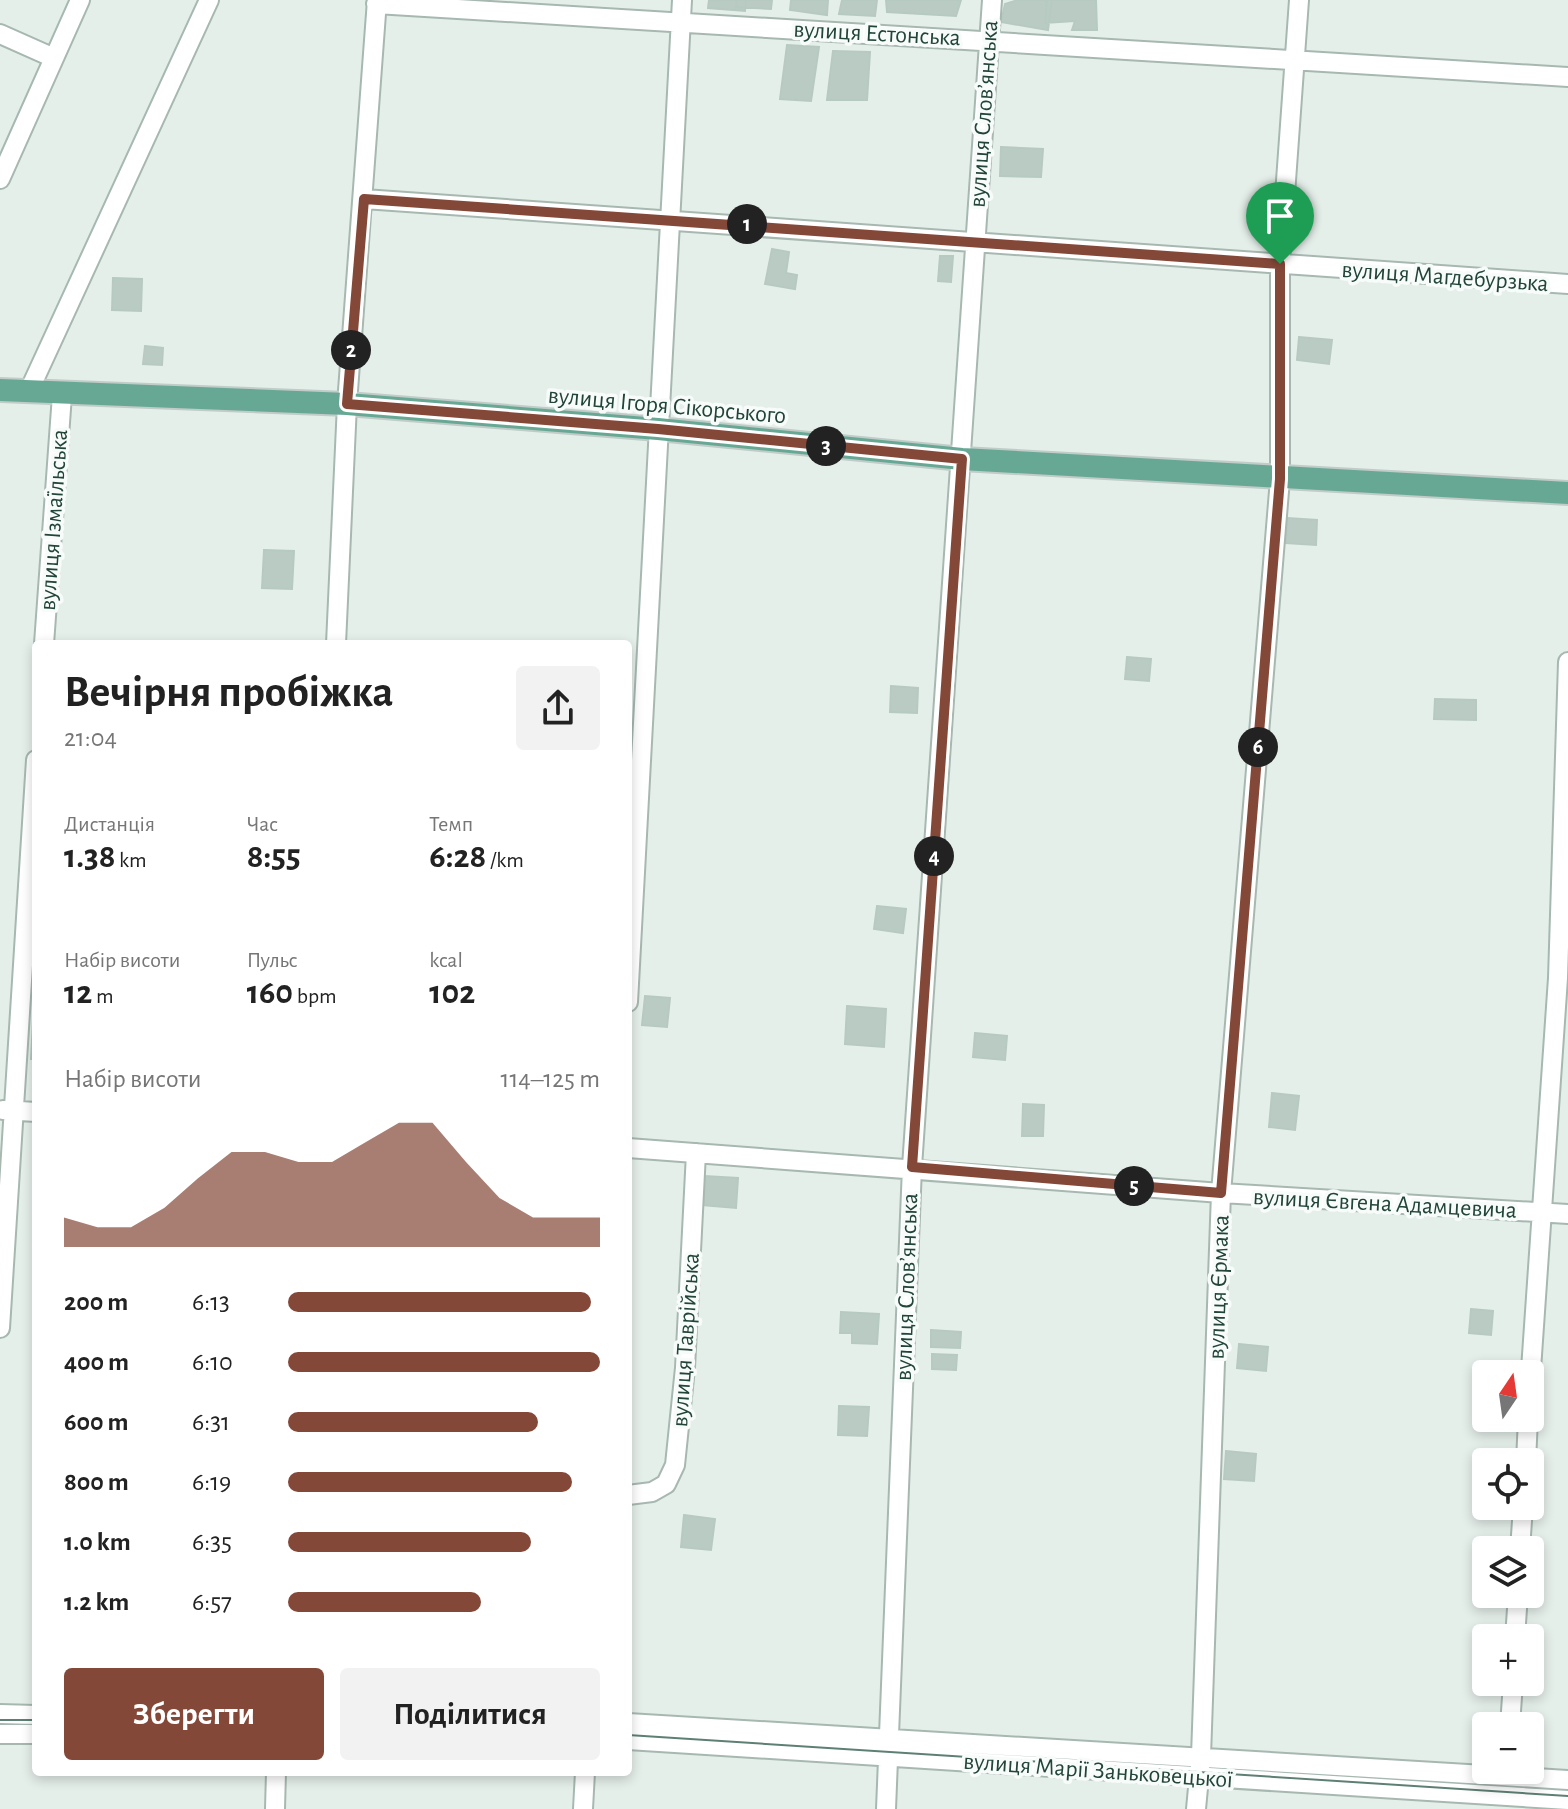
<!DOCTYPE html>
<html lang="uk">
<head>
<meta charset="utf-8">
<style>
  body { margin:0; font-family:"Alegreya Sans",sans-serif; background:#f2f2f2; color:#222; height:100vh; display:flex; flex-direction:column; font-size:30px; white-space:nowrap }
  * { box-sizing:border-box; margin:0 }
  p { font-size:26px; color:#767676 }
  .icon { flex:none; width:44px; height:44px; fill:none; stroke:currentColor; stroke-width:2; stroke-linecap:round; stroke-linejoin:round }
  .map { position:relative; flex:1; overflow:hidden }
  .drawer { position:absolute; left:32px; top:640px; width:600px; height:1136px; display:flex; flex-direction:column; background:#fff; border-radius:8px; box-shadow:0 4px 12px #0003 }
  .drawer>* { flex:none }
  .needle { width:52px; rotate:13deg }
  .controls { position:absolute; left:1472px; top:1360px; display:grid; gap:16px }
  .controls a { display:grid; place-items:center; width:72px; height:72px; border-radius:8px; background:#fff; box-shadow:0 4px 12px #0003; font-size:40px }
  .pin { position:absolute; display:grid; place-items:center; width:68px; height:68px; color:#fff; margin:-82px -34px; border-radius:50% 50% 50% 0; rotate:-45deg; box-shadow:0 0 8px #0007 }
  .pin .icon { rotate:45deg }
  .km { position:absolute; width:40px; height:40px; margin:-20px; border-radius:50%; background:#222; color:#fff; font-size:22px; line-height:40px; text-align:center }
  .round { display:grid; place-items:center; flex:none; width:84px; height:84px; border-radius:8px; background:#f2f2f2 }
  .headline { display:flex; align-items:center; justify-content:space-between; height:136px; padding:0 32px }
  h1 { font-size:44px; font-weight:700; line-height:60px }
  .stats { display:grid; grid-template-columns:repeat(3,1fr); gap:12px; height:136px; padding:8px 32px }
  .stats div { display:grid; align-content:center }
  .stats b { font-size:34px; font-weight:700 }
  .stats small { font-size:22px; font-weight:400 }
  .stats p { font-size:22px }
  .chart { height:224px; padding:16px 32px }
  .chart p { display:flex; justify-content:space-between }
  .chart svg { width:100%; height:144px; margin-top:8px; fill:#844839; opacity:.7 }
  .cta { display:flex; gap:16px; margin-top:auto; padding:16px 32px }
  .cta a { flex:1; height:92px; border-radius:8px; background:#844839; color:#fff; font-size:32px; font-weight:700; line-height:92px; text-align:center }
  .cta a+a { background:#f2f2f2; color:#222 }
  ul { padding:0 32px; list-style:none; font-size:26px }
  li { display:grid; grid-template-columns:128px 96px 1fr; align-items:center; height:60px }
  li i { height:20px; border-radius:10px; background:#844839 }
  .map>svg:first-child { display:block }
  .building { fill:#bacbc3; stroke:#b7cac1; stroke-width:2 }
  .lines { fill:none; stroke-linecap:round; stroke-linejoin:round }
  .minor-casing { stroke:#a7b8b1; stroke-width:22 }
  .major-casing { stroke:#c1cbc8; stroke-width:26 }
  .minor { stroke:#fff; stroke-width:18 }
  .major { stroke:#67a894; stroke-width:22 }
  .tram { stroke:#5d7f74; stroke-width:2 }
  .route-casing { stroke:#fff; stroke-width:16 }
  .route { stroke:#844839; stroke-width:10 }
  .labels { text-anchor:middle; stroke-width:7; stroke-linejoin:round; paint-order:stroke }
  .street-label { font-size:24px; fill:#224439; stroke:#f7fbf9 }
</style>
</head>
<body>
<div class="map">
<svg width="1568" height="1809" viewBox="0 0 1568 1809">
  <rect width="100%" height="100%" fill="#e5efea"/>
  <path class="building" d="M709 0H746L745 11 708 8Z
    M737 0H772L771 9 736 7Z
    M791 0H828L827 15 790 10Z
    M842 0H877L875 16 839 14Z
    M886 0H961L956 16 887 12Z
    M1018 0H1052L1048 30 1001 22 1005 4Z
    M1047 0H1096L1097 30H1072L1075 21 1045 23Z
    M787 45 819 47 811 101 780 99Z
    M833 51 870 52 867 100H827Z
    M1001 147 1043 149 1041 177 1000 176Z
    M772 249 789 252 786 273 797 275 795 289 765 284Z
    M940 256H953L951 282 938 281Z
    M113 278 142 279 141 311 112 310Z
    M1299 337 1332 340 1329 364 1297 360Z
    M145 346 163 348 162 365 143 364Z
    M1287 518 1317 520 1316 545 1286 543Z
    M264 550 294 551 292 589 262 588Z
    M1127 657 1151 659 1149 681 1125 679Z
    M891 686 918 688 917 713 890 712Z
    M1435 699 1476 700V720L1434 719Z
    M877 906 906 909 903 933 874 929Z
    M645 996 670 998 667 1027 642 1025Z
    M847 1006 886 1009 884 1047 845 1044Z
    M33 1021H36V1059H31Z
    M975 1033 1007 1036 1005 1060 973 1057Z
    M1272 1093 1299 1096 1295 1130 1269 1127Z
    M1023 1104 1044 1105 1043 1136H1022Z
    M704 1176 738 1178 736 1208 702 1205Z
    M1471 1309 1493 1311 1491 1335 1469 1333Z
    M841 1312 879 1314 877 1344 852 1343V1333H840Z
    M931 1330 961 1332 960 1348 931 1347Z
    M1239 1344 1268 1347 1266 1371 1237 1368Z
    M932 1354 957 1355 956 1370 932 1369Z
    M839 1406 869 1407 867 1436 838 1435Z
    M1226 1451 1256 1454 1254 1481 1224 1479Z
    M684 1515 715 1519 711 1550 681 1547Z"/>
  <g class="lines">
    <g class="minor-casing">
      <path id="minor" d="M376 4 1568 77
        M0 34 54 58
        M0 179 80 0
        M364 199 1568 284
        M28 393 209 0
        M44 644 62 395
        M336 644 347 404 377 0
        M628 1002 682 0
        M3 1110 36 1112
        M628 1148 1221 1193 1568 1214
        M0 1328 36 760
        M1530 1384 1558 978 1568 662
        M1526 1462 1528 1418
        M628 1495 652 1492 666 1484 675 1465 685 1368 696 1153
        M1520 1550 1523 1506
        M1515 1638 1518 1594
        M0 1714 36 1715
        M628 1723 1568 1780
        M1510 1726 1513 1682
        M0 1734H36
        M628 1740 1568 1800
        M275 1809 276 1772
        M583 1809 585 1772
        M886 1809 912 1167 992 0
        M1196 1809 1201 1756 1221 1193 1280 479V264L1299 0"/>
    </g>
    <g class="major-casing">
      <path id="major" d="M0 390 347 404 658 429 962 459 1568 493"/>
    </g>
    <use href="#minor" class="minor"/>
    <use href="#major" class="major"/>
    <path class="tram" d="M0 1720H36
      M628 1735 1568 1796"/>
  </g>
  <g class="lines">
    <g class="route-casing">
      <path id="route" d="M364 199 1280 264V479L1221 1193 912 1167 962 459 658 429 347 404Z"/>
    </g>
    <use href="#route" class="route"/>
  </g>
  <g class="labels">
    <g class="street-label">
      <text transform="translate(877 33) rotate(3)" y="8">вулиця Естонська</text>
      <text transform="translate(983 114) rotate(-86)" y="8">вулиця Слов’янська</text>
      <text transform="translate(1445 276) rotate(4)" y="8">вулиця Магдебурзька</text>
      <text transform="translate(667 405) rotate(5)" y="8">вулиця Ігоря Сікорського</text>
      <text transform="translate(53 520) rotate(-86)" y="8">вулиця Ізмаїльська</text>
      <text transform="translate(1385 1203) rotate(3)" y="8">вулиця Євгена Адамцевича</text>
      <text transform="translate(906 1287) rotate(-88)" y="8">вулиця Слов’янська</text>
      <text transform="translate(1218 1287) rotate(-88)" y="8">вулиця Єрмака</text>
      <text transform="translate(685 1340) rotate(-86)" y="8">вулиця Таврійська</text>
      <text transform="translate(1098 1770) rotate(4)" y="8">вулиця Марії Заньковецької</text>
    </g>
  </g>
</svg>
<div class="controls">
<a><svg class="needle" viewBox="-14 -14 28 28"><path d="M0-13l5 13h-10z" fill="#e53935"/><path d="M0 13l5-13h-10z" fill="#767676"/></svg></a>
<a><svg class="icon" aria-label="locate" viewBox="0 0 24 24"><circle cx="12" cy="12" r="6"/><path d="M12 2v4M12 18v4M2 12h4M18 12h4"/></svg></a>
<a><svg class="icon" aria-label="layers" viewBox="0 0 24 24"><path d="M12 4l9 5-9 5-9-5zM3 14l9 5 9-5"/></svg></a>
<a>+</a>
<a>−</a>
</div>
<div class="pin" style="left:1280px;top:264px;background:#1e9e55"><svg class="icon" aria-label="arrive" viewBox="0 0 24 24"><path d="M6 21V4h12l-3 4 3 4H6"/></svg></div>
<b class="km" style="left:747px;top:224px">1</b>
<b class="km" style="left:351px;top:350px">2</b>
<b class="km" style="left:826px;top:446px">3</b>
<b class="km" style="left:934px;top:856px">4</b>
<b class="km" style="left:1134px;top:1186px">5</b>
<b class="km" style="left:1258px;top:747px">6</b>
<section class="drawer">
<div class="headline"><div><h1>Вечірня пробіжка</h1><p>21:04</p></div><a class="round"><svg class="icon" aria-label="share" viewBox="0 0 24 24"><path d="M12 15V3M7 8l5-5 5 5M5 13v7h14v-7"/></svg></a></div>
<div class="stats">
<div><p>Дистанція</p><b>1.38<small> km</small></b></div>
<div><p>Час</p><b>8:55</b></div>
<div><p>Темп</p><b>6:28<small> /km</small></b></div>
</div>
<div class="stats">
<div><p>Набір висоти</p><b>12<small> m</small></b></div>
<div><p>Пульс</p><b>160<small> bpm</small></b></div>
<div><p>kcal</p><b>102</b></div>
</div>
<div class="chart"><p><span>Набір висоти</span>114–125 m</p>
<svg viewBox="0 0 160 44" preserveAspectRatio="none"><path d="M0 44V35L10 38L20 38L30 32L40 23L50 15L60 15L70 18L80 18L90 12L100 6L110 6L120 18L130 29L140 35L150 35L160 35V44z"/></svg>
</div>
<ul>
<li><b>200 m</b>6:13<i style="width:97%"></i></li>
<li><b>400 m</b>6:10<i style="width:100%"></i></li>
<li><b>600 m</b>6:31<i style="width:80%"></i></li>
<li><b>800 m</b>6:19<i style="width:91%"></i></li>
<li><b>1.0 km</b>6:35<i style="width:78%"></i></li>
<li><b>1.2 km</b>6:57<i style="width:62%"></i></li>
</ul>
<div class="cta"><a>Зберегти</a><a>Поділитися</a></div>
</section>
</div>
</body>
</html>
